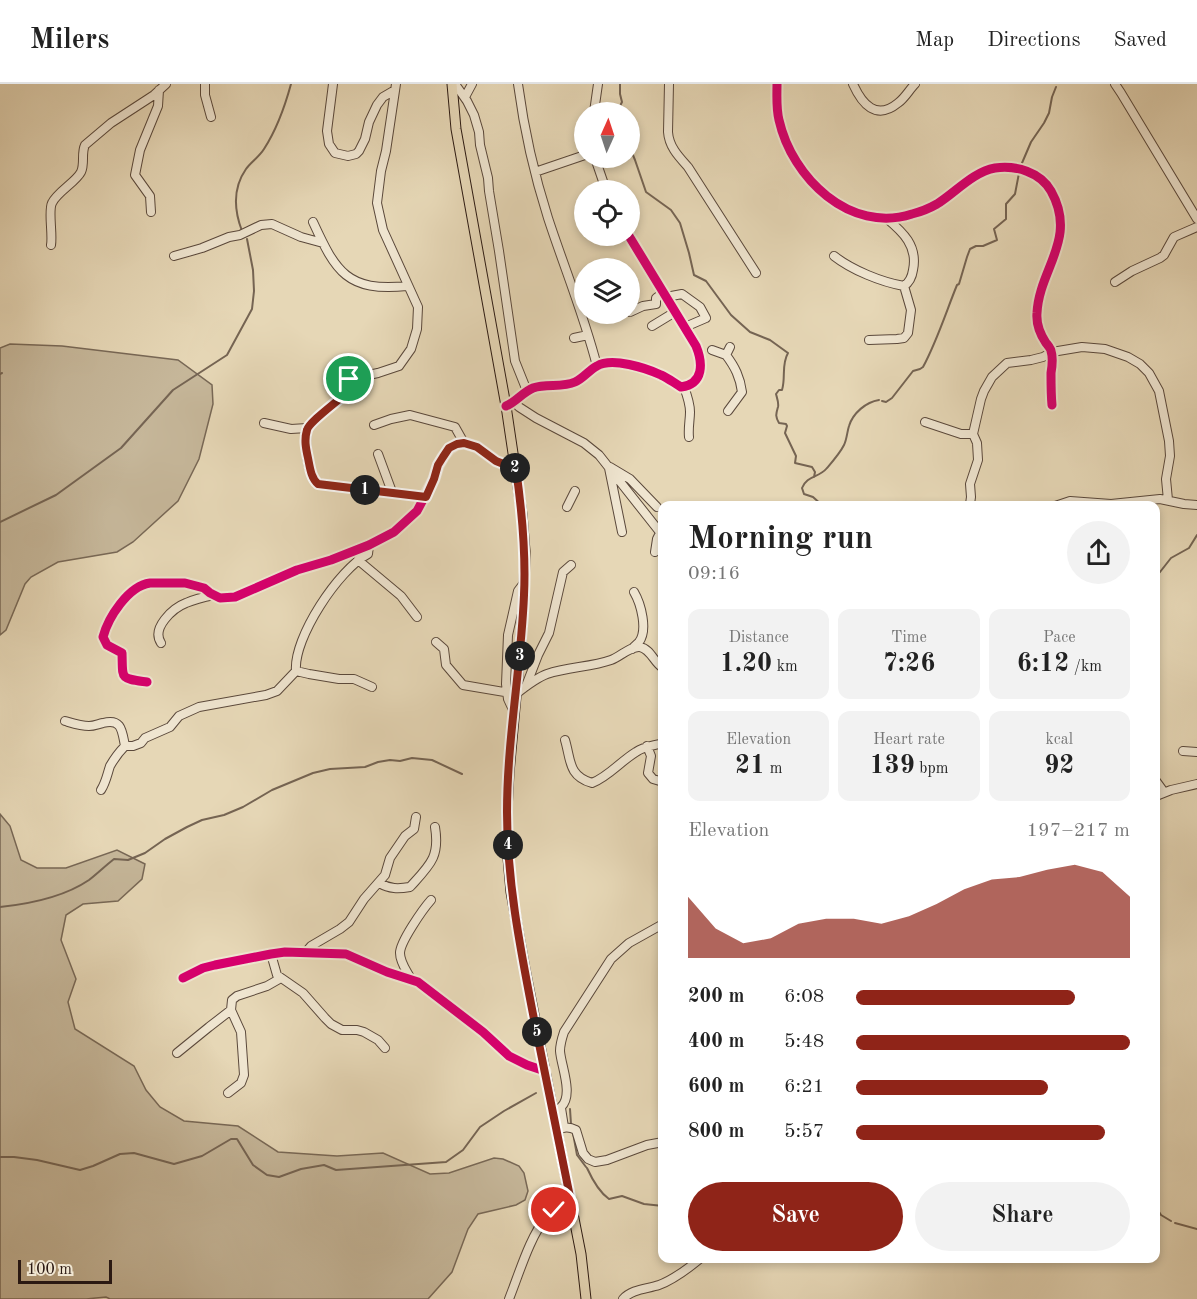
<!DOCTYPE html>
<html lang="en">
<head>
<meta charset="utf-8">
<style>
  body { margin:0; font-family:"Old Standard TT",serif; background:#f2f2f2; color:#222; height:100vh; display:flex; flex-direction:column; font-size:22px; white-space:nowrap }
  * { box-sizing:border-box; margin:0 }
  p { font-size:20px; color:#767676 }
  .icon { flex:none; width:33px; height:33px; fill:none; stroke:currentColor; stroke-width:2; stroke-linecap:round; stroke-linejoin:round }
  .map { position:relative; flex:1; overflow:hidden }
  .sheet { position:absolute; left:658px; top:417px; width:502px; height:762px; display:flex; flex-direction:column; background:#fff; border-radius:12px; box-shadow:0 3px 9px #0003 }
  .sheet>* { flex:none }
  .needle { width:39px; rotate:3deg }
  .fabs { position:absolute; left:574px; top:18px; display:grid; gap:12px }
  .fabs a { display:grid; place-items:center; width:66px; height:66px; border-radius:50%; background:#fff; box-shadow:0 3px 9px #0003; font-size:30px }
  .scale { position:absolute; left:18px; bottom:15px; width:94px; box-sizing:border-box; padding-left:6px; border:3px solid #2b1912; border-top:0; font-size:16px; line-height:21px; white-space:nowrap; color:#2b1912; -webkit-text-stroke:4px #efe5d0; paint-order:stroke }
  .pin { position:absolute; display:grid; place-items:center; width:51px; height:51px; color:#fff; margin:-26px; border:3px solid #fff; border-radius:50%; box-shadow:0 2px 6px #0007 }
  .km { position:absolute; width:30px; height:30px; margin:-15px; border-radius:50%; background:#222; color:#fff; font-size:16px; line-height:30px; text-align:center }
  .round { display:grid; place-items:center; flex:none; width:63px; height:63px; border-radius:32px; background:#f2f2f2 }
  .summary { display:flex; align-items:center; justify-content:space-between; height:102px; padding:0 30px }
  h1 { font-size:33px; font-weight:800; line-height:45px }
  .stats { display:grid; grid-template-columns:repeat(3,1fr); gap:9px; height:102px; padding:6px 30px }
  .stats div { display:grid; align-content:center; border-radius:12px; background:#f2f2f2; text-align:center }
  .stats b { font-size:26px; font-weight:800 }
  .stats small { font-size:16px; font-weight:400 }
  .stats p { font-size:16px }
  .chart { height:168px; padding:12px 30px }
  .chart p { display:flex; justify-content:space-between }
  .chart svg { width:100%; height:108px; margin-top:6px; fill:#8f2418; opacity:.7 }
  .cta { display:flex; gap:12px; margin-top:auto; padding:12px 30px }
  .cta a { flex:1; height:69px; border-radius:36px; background:#8f2418; color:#fff; font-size:24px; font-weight:800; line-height:69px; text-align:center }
  .cta a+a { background:#f2f2f2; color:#222 }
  ul { padding:0 30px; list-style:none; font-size:20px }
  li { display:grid; grid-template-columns:96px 72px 1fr; align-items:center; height:45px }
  li i { height:15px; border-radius:8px; background:#8f2418 }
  header { display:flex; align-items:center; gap:36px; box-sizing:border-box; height:84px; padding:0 30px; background:#fff; border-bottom:2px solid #e0e0e0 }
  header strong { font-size:28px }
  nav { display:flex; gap:33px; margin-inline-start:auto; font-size:21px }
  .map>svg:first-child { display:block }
  .green { fill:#c6b79a; stroke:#786856; stroke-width:1.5 }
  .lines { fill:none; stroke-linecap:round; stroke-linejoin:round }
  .stream { stroke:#756453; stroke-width:2 }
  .minor-casing { stroke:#5a483b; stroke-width:10 }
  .major-casing { stroke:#2b1912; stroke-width:11 }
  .minor { stroke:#efe5d0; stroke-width:8 }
  .major { stroke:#e6d7b6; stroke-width:9 }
  .cycleway-casing { stroke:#efe5d0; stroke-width:13 }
  .cycleway { stroke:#d6006c; stroke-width:9 }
  .route-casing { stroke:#fff; stroke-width:12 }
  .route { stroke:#8f2418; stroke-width:8 }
</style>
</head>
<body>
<header>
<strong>Milers</strong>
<nav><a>Map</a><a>Directions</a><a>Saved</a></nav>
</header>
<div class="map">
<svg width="1197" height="1215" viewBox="0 0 1197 1215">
  <rect width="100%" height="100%" fill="#e6d7b6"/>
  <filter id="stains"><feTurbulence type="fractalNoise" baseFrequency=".00333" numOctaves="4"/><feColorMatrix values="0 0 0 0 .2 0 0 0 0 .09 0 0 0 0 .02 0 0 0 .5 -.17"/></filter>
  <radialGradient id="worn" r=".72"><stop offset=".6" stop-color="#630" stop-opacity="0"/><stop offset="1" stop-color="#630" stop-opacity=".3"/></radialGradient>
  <path class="green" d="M10 260 62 262 178 276 212 301 213 320 199 375 178 417 133 458 117 468 58 478 31 493 25 500 6 546 0 551V264Z
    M0 730 10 742 21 776 37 784H66L117 766 145 780 142 795 118 817 83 820 66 831 61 856 76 895 68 918 75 945 134 982 146 1006 160 1023 184 1037 238 1042 278 1068 337 1072 383 1069 430 1090 449 1089 494 1074 503 1075 519 1082 524 1089 528 1107 525 1116 516 1121 478 1130 468 1145 452 1188 428 1215H110L106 1213 86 1215H0Z"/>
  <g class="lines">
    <path class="stream" d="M617 28 622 18 620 10V0
      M630 64 635 76 646 108 671 126 680 139 689 169 694 191 706 197 731 231 750 248 770 256 788 269C781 281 786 293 782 306H779L776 310C777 314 779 319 778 323 776 330 775 332 779 339L786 340 787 342 785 349 796 372 795 379 812 383 815 388 814 393
      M1022 79 1031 58 1044 39 1049 29 1052 13 1056 3
      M242 147C234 126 232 105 246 85 251 78 259 73 264 65 277 45 285 22 291 0
      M0 290 2 289
      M882 317 886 318 892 314 913 287 920 285 923 283C937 257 946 228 957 201L959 200 967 173 970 165 976 162H983L997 156 994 145 1006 135V120L1015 110 1019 89
      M823 422 813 413 804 410 802 404C807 391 819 394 827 384 833 377 840 369 844 361 847 355 847 348 849 342 853 329 866 318 879 316
      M0 438 56 411 121 364 173 306 227 271 252 225 254 207 253 186 247 155
      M1156 490 1160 488 1171 474 1189 464 1197 451
      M0 823C29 820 64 813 89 796 97 790 105 782 114 775L128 776 145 769 165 755 187 743 202 736 224 731 243 723 272 706 313 689 330 685 365 683 378 678 390 676 400 677 412 674 432 676 462 690
      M570 1025 571 1040
      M573 1049 577 1071 586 1083
      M0 1073H14L37 1076 80 1086 93 1082 120 1070 134 1069 174 1080 202 1072 231 1055H237L253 1081 267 1091 279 1093 301 1085 324 1081 336 1086 446 1078 463 1066 480 1043 504 1027 536 1009
      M587 1084C592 1095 599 1108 609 1115L622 1112 644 1120 663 1122
      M1156 1123 1161 1131 1171 1137
      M1175 1139 1197 1145"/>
    <g class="minor-casing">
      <path id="minor" d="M205 0V11L211 33
        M333 0 327 47 329 60 335 69 348 72 356 70 359 67 365 55 369 38 377 21 383 13 395 6
        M455 0 467 17 474 31 479 48 480 61 488 94 489 107 499 167 515 277 527 307
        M518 0C524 45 534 90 548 134 564 183 584 231 597 282
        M669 0 668 48C669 63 679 73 688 83L756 189
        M777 0C777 12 776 24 779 36 792 94 850 150 912 130 920 128 930 124 937 120 956 108 973 88 995 84 1016 81 1040 88 1051 107 1078 155 1039 185 1037 229 1036 241 1040 250 1046 259 1047 260 1051 265 1051 267 1053 273 1052 283 1051 289 1051 300 1051 311 1052 321
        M853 0C862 20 876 37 898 19 905 14 909 6 915 0
        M1115 0 1121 9 1197 135
        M465 13 472 0
        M594 28 598 0
        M595 74 606 106
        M535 88 585 71
        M151 128 150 112 135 91 140 66 158 22 159 6
        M886 134C903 148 918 162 913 186 912 193 910 198 904 202
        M313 138C336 188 347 208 407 202
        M51 161C53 150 48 127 52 119 57 108 76 98 81 88 85 80 81 69 85 61L111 39 154 11 166 0
        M174 172 202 164 229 153 240 151 261 141 272 140 301 153 323 159
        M834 172C852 186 881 198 904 202L911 226 908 249 904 254 897 255 869 256
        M1115 198 1132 187 1160 174 1164 171 1174 153 1197 143
        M666 213 682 210 700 223 706 234 685 243
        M630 228 643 222 656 220V214L663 209
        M652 242 675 228
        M574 254 588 251
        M712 266 726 271 730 263
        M726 271C735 283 740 293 742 308L728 327
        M349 295 378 289 399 282 411 265 417 245 418 223 383 146 377 119 381 87 386 67 396 0
        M684 303C687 311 690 319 690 328 690 336 688 344 689 353
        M514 318 519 323 536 334 584 359 599 371 663 452
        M506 322C516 318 523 308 533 304 546 299 562 304 575 298 584 294 589 286 597 282 612 273 646 284 661 291 668 294 674 299 681 303 704 300 703 279 696 262L629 152
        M925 338 961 350H973
        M264 339 291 345 307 344 334 319 347 308 358 292
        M374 341 391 335 410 331 455 343 464 359
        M307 344C305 360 306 389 318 400L426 413
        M378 370 392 408
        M610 383 630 395 657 423
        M609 384 622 448
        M970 420 971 413 970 400 978 376 977 359 973 350 981 315 984 307 992 293 1007 279 1031 276 1043 273 1052 268 1082 263 1105 265 1128 273 1140 280 1149 289 1159 307 1169 357 1170 372 1166 395 1168 416
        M1055 422 1070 417 1111 420 1160 415 1184 420 1197 421
        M567 423 575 407
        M655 468 657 455 660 449
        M358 476 401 512 417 533
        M436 558 444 565 446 581 463 601 516 610C526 602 536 594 547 590 568 583 591 583 611 576 620 573 630 562 640 563 651 565 654 579 663 584
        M161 559C151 544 173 524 186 519 195 515 204 513 214 511
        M632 565C634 562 637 560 639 558 648 546 641 520 634 508
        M296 587 309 590 339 595H354L372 603
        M147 598C119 594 123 596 122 569L107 561 103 553C108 534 128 502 150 499H185L204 504 210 509 220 514 235 513 297 486 331 476 369 461 394 448 417 427 434 395 438 382 443 373 449 365 457 360 464 359 477 363 496 377 516 385
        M526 602 538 571 549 549 563 488 571 481
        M514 628 508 615 506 600 508 551 518 507 524 499
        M65 637C72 639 81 642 89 642 94 642 98 640 103 639 122 634 122 647 125 662
        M565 656C571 676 568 692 592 699 608 693 621 677 636 668 645 662 653 662 663 659
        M647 662 651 672 648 689 653 695 663 698
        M1183 667 1197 668
        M1156 697 1164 708
        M101 706C106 698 107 691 110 682 114 675 119 668 125 662H133L141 659 145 654 170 643 179 632 199 623 266 611 277 607 296 587C293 554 339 485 368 470L369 461
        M1156 712 1171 706 1197 700
        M379 799C390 805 398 805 410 803 430 781 440 773 435 743
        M305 869 311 862 340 845 349 838 364 815 385 791 390 774 405 752 414 745 416 733
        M271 870 277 891 303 909 325 934 331 940 342 946H357L364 948 378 956 385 964
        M183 894 203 884 215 881 271 870 285 868 346 870 387 888 418 898 483 948 509 972 527 981 545 987
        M411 895C407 887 400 879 400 869 400 858 423 825 431 816
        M177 969 209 943 231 926
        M228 1009 241 999 244 991 241 948 231 926 232 916 237 912 267 902 281 894
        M561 1024 564 1043
        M553 1029C554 1028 560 1024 561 1023 574 1011 561 982 560 967 560 960 562 954 564 948L611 875 629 859 663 840
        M556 1047C564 1043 568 1042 576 1046L583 1069 588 1075 595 1078 607 1076 647 1061 663 1058
        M509 1215C519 1190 530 1152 547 1132 554 1124 562 1119 570 1113
        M623 1215C632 1205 647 1205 659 1201 673 1196 690 1183 701 1174"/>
    </g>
    <g class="major-casing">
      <path id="major" d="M452 0 456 45 506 322 522 430 525 467 524 510 520 569 509 689 507 727 508 774 511 808 525 885 581 1170 586 1215"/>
    </g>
    <use href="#minor" class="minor"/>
    <use href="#major" class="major"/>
    <g class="cycleway-casing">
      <path id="cycleway" d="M777 0C777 12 776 24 779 36 792 94 850 150 912 130 920 128 930 124 937 120 956 108 973 88 995 84 1016 81 1040 88 1051 107 1078 155 1039 185 1037 229 1036 241 1040 250 1046 259 1047 260 1051 265 1051 267 1053 273 1052 283 1051 289 1051 300 1051 311 1052 321
        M506 322C516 318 523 308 533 304 546 299 562 304 575 298 584 294 589 286 597 282 612 273 646 284 661 291 668 294 674 299 681 303 704 300 703 279 696 262L629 152
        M147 598C119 594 123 596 122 569L107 561 103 553C108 534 128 502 150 499H185L204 504 210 509 220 514 235 513 297 486 331 476 369 461 394 448 417 427 434 395 438 382 443 373 449 365 457 360 464 359 477 363 496 377 516 385
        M183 894 203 884 215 881 271 870 285 868 346 870 387 888 418 898 483 948 509 972 527 981 545 987"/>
    </g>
    <use href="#cycleway" class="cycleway"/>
  </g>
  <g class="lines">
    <g class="route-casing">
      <path id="route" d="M349 295 358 292C354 299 350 306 344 311 337 318 309 338 307 346 304 356 306 365 308 374 310 384 311 394 318 400L426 413 434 395 438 381 443 373 449 364 457 360 464 359 477 363 496 377 516 385C522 427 526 469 524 511 521 584 507 656 507 728 507 797 520 863 533 930 545 991 558 1052 570 1113L554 1126"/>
    </g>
    <use href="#route" class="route"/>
  </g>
  <rect width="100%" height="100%" filter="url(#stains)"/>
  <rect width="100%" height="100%" fill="url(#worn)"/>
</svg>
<div class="fabs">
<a><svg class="needle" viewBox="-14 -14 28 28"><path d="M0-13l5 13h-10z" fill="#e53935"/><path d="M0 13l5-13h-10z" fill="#767676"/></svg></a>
<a><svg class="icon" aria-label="locate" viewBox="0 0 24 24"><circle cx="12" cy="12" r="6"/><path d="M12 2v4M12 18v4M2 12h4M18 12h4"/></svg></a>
<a><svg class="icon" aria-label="layers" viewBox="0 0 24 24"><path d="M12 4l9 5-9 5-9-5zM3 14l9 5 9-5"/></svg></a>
</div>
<div class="scale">100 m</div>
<div class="pin" style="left:349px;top:295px;background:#1e9e55"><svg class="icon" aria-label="arrive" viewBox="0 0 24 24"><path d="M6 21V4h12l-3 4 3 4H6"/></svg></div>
<div class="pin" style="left:554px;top:1126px;background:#d93025"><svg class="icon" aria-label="check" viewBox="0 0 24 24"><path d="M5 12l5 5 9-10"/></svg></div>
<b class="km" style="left:365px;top:406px">1</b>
<b class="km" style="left:515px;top:384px">2</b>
<b class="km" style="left:520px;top:572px">3</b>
<b class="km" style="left:508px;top:761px">4</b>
<b class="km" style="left:537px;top:948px">5</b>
<section class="sheet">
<div class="summary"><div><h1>Morning run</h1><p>09:16</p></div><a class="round"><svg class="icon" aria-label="share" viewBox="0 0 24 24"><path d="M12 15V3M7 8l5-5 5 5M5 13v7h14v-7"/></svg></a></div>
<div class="stats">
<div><p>Distance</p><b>1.20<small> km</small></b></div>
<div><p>Time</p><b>7:26</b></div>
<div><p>Pace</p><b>6:12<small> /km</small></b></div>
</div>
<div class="stats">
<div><p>Elevation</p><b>21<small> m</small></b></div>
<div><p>Heart rate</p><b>139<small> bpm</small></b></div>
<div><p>kcal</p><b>92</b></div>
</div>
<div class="chart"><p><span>Elevation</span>197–217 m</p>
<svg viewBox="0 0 160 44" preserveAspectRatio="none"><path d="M0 44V19L10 32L20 38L30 36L40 30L50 28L60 28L70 30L80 27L90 22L100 16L110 12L120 11L130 8L140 6L150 9L160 19V44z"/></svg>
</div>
<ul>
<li><b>200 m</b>6:08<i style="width:80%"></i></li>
<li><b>400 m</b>5:48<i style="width:100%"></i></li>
<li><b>600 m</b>6:21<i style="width:70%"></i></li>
<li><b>800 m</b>5:57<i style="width:91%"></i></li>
</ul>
<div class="cta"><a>Save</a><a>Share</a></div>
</section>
</div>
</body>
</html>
